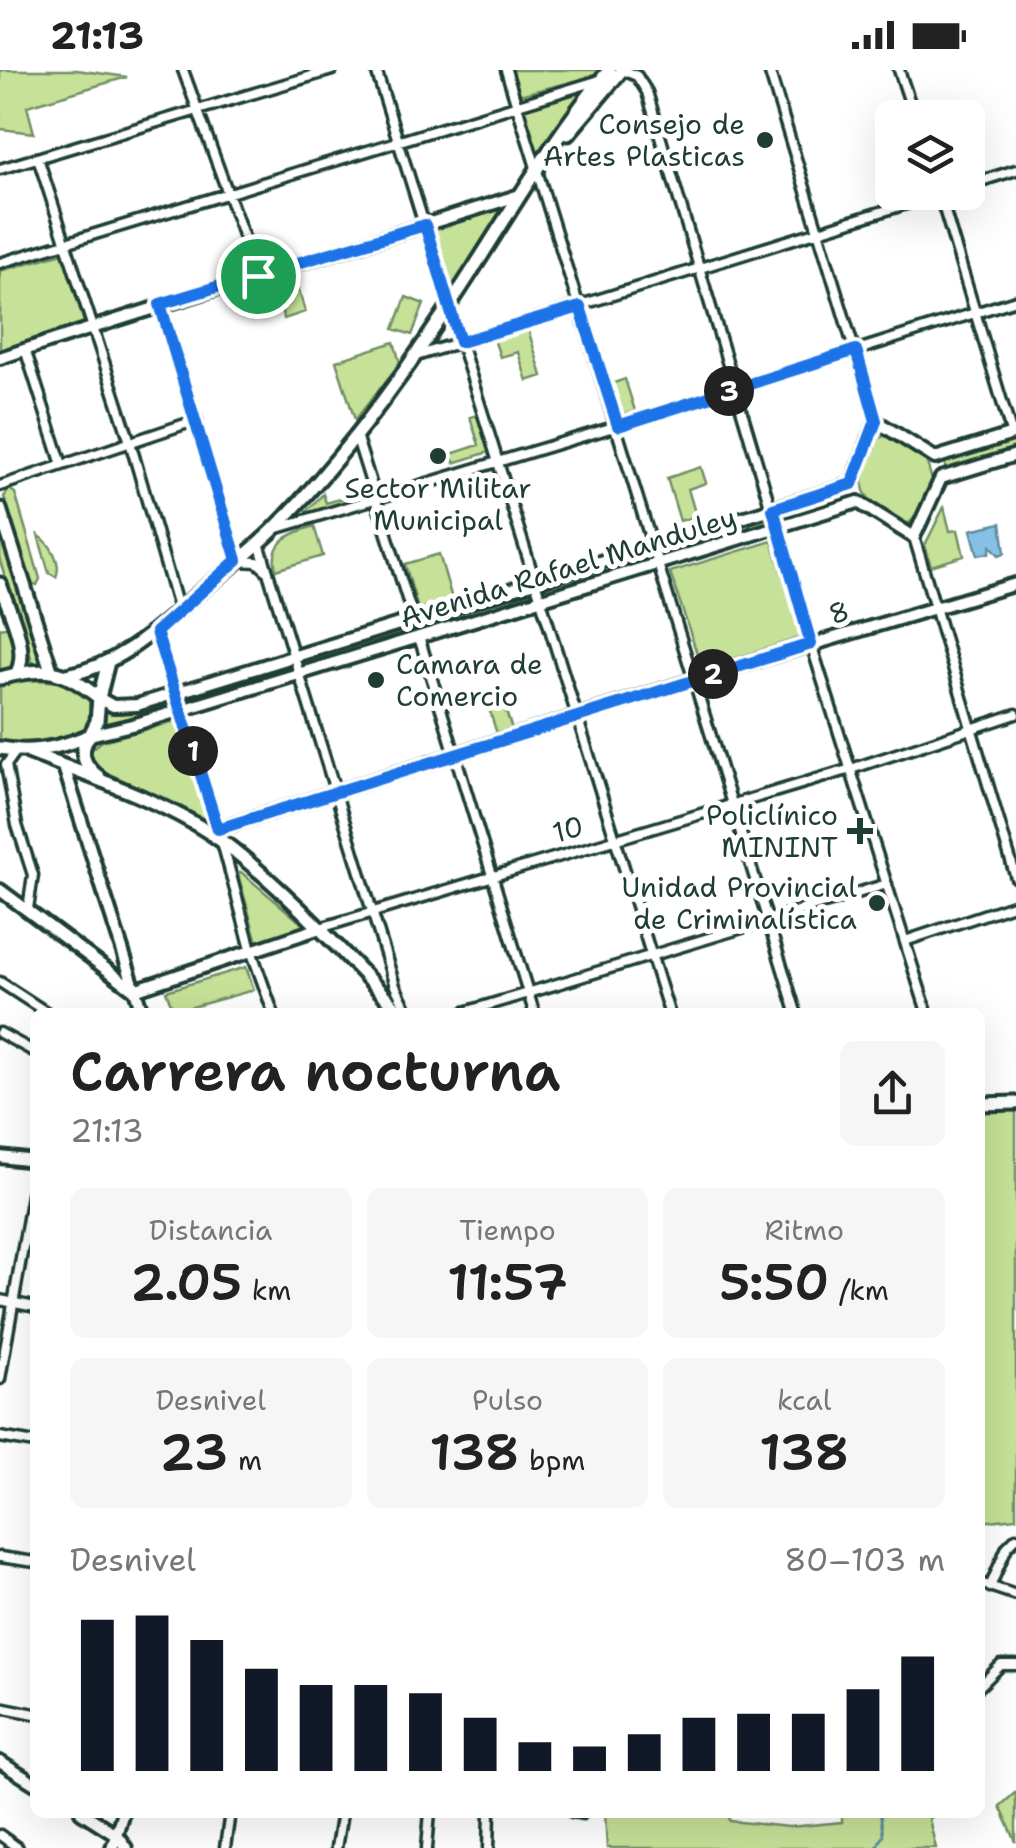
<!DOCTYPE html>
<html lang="es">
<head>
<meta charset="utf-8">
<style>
  body { margin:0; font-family:"Shantell Sans",sans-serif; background:#f6f6f6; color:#222; height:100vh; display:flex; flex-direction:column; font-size:38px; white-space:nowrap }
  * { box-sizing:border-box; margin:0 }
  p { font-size:32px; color:#767676 }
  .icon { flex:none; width:55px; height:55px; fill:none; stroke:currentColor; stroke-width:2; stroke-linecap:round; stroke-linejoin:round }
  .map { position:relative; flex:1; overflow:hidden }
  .drawer { position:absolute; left:30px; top:938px; width:955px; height:810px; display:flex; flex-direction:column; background:#fff; border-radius:15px; box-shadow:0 10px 40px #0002 }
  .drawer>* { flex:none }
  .fabs { position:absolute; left:875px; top:30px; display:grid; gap:20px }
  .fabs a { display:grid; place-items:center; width:110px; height:110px; border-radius:15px; background:#fff; box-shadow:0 10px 40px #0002; font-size:50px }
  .pin { position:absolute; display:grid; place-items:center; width:85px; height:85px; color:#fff; margin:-42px; border:5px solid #fff; border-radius:50%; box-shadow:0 2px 10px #0007 }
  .km { position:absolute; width:50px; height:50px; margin:-25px; border-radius:50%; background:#222; color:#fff; font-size:28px; line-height:50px; text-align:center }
  .round { display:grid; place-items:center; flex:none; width:105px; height:105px; border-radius:15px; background:#f6f6f6 }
  .headline { display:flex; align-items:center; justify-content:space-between; height:170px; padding:0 40px }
  h1 { font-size:55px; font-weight:600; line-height:75px }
  .figures { display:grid; grid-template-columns:repeat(3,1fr); gap:15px; height:170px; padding:10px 40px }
  .figures div { display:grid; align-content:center; border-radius:15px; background:#f6f6f6; text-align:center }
  .figures b { font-size:50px; font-weight:600 }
  .figures small { font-size:28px; font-weight:400 }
  .figures p { font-size:28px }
  .chart { height:280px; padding:20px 40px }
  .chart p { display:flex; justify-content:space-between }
  .chart svg { width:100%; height:180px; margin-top:10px; stroke:#111827; stroke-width:6 }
  .status { display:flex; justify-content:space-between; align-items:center; height:70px; padding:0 50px; background:#fff; direction:ltr }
  .status svg { height:28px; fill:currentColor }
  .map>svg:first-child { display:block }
  .green { fill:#c6e198; stroke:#728f66; stroke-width:2.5 }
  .water { fill:#86c1e5; stroke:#5d8c9e; stroke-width:2.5 }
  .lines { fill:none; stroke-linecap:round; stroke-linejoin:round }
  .stream { stroke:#5d8c9e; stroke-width:2.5 }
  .street-casing { stroke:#1f3d34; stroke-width:15 }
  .secondary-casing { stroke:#1f3d34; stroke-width:18 }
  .primary-casing { stroke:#1f3d34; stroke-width:19 }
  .street { stroke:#fff; stroke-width:8 }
  .secondary { stroke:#fff; stroke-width:10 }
  .primary { stroke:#fff; stroke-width:11 }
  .route-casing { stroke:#fff; stroke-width:20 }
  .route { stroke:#1a73e8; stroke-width:12 }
  .poi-dot { fill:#1f3d34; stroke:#fff; stroke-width:4 }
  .labels { text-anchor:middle; stroke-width:10; stroke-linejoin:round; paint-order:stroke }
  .poi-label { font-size:28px; fill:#1f3d34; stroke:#fff; text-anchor:end }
  .street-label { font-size:28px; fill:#1f3d34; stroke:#fff }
</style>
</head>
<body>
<div class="status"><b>21:13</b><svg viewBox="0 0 49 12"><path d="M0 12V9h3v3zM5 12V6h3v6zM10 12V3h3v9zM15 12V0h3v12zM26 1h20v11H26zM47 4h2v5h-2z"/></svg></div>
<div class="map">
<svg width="1016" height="1778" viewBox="0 0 1016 1778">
  <rect width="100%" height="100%" fill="#fff"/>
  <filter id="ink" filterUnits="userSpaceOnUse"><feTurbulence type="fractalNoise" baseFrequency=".01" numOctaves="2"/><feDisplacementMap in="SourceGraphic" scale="20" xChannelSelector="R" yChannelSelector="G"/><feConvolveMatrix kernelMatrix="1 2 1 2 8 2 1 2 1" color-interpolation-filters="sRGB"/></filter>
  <g filter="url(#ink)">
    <path class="green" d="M0 0H76L127 7 27 36 34 63 0 59Z
      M511 0H600L596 6 519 25Z
      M585 20 535 87 521 38Z
      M506 138 451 220 433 159Z
      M63 183 84 253 0 281V201Z
      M296 210 305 242 284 249 274 216Z
      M406 227 424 234 412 265 394 259Z
      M528 259 542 306 527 311 518 282 500 287 494 269Z
      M394 272 400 293 355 350 336 291Z
      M625 309 635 341 621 345 611 314Z
      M477 345 489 382 454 393 451 384 479 375 470 347Z
      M886 365 926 390 932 410 915 448 909 453H902C854 421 856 423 877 369Z
      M1016 370V379L948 400 945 397V391Z
      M701 397 706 413 688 419 696 446 680 451 667 408Z
      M9 419 15 423 40 509 37 515 30 513 4 427Z
      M368 421 369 426 299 449 323 424 326 433Z
      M845 421 850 424 848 430 780 449 781 442Z
      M944 437 950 461 958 460 964 486 931 496 925 475Z
      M766 446 769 447V454L662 486 663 478Z
      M0 454 42 587 38 593 32 591 0 491Z
      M314 456 323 486 276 500C269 471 290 464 314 456Z
      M38 465C51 473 62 493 56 507L49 503Z
      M772 471 802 567 702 599 670 502Z
      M647 483 652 486 650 491 547 523 541 519 544 514Z
      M439 484 453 532 419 542 405 494Z
      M528 520 533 523 531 528 307 597 302 592 304 589Z
      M10 556 19 587 14 596 0 601V558Z
      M287 595 292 601 187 633 183 630 185 625Z
      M22 610C47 610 70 610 89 628L90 654C65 678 31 673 0 671V615Z
      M501 627 512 659 497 664 487 632Z
      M168 630 173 633 171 638 107 657 103 655 105 642 121 644Z
      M177 651 209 752 95 697 89 692 90 681 102 671Z
      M241 802 306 857 257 872 238 804Z
      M246 897 254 920 174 942 166 921Z
      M980 1041H1016V1448L980 1452Z
      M1016 1722V1772L1000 1736Z
      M605 1743H728L730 1751 789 1757 842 1752V1743H937L929 1749 936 1778H607Z"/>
    <path class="water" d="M1001 453 1005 483 999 485 991 476 989 483 978 485 971 460Z"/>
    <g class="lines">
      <path class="stream" d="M876 1778 883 1765 880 1742"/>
      <g class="street-casing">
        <path id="street" d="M183 0 258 206
          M376 0 669 942
          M506 0 796 942
          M623 0 637 6 647 22 811 574 927 942
          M769 0 876 351
          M899 0 915 48
          M38 88 130 372 179 541
          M0 99 332 0
          M968 115 1016 100
          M939 122 1012 365
          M0 193 600 10
          M161 234 237 491 257 492 266 500
          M25 279 62 395
          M416 286 945 122
          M356 365 414 551
          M0 416 197 350
          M278 458 617 356 1016 230
          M914 467 1016 808
          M259 473 395 916 408 942
          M156 561 222 772 252 883 273 942
          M419 567 534 942
          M16 681 6 695 17 755 33 805 28 839
          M320 858 851 699 1016 644
          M905 871 1016 834
          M0 912 46 942
          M465 942 887 814
          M0 963 35 982
          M0 1230 35 1237
          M0 1309 35 1108
          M0 1367 35 1373
          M0 1487 35 1492
          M980 1513 1016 1525
          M990 1517 1007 1477 1016 1468
          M980 1616 1001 1595H1016
          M0 1637 35 1644
          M572 1742 582 1744
          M0 1765 18 1778
          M225 1778 230 1742
          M336 1778 342 1742
          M427 1778 430 1742
          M489 1778 490 1742"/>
      </g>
      <g class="secondary-casing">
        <path id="secondary" d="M0 288C172 230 347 180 520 125
          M852 414 876 351 935 388 1016 363
          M858 432 914 467 941 408 1016 385
          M99 628 113 636 137 635 852 414
          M90 665 136 654 858 432
          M64 697 142 942
          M218 759 696 609 1016 514
          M0 820 133 919
          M134 920 320 858
          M0 1087 35 1091
          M0 1692 35 1714
          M81 1742 117 1765 126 1778
          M112 1778 123 1742"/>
      </g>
      <g class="primary-casing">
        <path id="primary" d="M568 64 622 0
          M0 439 51 600
          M0 514C8 539 31 580 16 604
          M66 605C120 596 159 557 199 523 224 502 251 482 274 459 339 393 396 316 447 239 501 159 547 74 609 0
          M0 608C45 596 62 598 99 628L97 651 90 665C61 678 32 684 0 678
          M99 628 108 592
          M90 665C78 681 83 695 99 707
          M28 682C90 707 169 732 223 772 288 821 344 884 400 942
          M980 1034 1016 1033"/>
      </g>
      <use href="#street" class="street"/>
      <use href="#secondary" class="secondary"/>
      <use href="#primary" class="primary"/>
    </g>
  </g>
  <g class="lines" filter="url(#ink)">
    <g class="route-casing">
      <path id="route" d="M425 155 460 272 580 237 618 356 856 280 876 351 852 414 773 439 811 574 218 759 156 562 237 490 160 234Z"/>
    </g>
    <use href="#route" class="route"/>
  </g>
  <g class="poi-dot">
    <circle cx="765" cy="70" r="10"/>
    <circle cx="438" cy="386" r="10"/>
    <circle cx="376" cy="610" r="10"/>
    <path d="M855 746h10v10h10v10h-10v10h-10v-10h-10v-10h10z"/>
    <circle cx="877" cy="833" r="10"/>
  </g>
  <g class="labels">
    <g class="poi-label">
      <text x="745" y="64">Consejo de<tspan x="745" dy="32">Artes Plasticas</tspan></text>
      <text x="438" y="428" text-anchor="middle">Sector Militar<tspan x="438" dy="32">Municipal</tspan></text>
      <text x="396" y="604" text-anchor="start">Camara de<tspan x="396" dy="32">Comercio</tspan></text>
      <text x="838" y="755">Policlínico<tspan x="838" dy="32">MININT</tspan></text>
      <text x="857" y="827">Unidad Provincial<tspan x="857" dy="32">de Criminalística</tspan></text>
    </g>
    <g class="street-label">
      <text transform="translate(568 497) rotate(-17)" y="10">Avenida Rafael Manduley</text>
      <text transform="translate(839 542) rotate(-17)" y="10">8</text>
      <text transform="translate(568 759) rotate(-17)" y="10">10</text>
    </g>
  </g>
</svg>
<div class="fabs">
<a><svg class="icon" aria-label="layers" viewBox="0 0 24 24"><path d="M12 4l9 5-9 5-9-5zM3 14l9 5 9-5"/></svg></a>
</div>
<div class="pin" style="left:258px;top:206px;background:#1e9e55"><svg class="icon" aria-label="arrive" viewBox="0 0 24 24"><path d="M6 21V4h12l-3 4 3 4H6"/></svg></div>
<b class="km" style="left:193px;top:681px">1</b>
<b class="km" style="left:713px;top:604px">2</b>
<b class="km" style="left:729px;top:321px">3</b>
<section class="drawer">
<div class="headline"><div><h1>Carrera nocturna</h1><p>21:13</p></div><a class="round"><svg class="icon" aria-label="share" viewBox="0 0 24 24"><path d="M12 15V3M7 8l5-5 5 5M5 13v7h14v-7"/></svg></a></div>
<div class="figures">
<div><p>Distancia</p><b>2.05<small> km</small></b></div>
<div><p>Tiempo</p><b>11:57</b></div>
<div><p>Ritmo</p><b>5:50<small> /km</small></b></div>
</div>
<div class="figures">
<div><p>Desnivel</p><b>23<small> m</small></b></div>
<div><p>Pulso</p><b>138<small> bpm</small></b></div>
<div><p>kcal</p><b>138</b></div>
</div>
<div class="chart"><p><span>Desnivel</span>80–103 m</p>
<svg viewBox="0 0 160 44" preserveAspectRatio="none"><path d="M5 44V7M15 44V6M25 44V12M35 44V19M45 44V23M55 44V23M65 44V25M75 44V31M85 44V37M95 44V38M105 44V35M115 44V31M125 44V30M135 44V30M145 44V24M155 44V16"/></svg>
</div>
</section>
</div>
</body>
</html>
